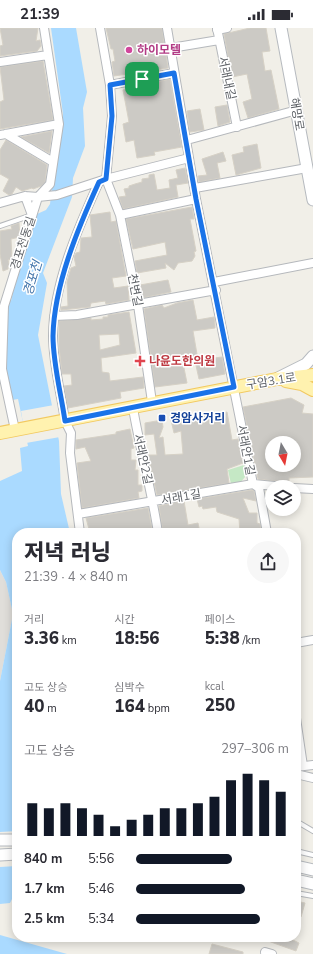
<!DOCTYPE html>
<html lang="ko">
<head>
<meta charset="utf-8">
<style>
  body { margin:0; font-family:"Nunito Sans","Noto Sans KR",sans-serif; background:#f7f7f7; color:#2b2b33; height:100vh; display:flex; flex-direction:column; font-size:15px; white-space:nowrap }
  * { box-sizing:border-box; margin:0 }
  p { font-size:13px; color:#7c7c81 }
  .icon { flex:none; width:22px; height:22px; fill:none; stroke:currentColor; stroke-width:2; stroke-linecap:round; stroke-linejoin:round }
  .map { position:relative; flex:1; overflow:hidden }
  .details { position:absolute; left:12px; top:500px; width:289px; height:414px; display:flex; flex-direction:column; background:#fff; border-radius:16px; box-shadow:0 2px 10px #0003 }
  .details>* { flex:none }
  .needle { width:26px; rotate:170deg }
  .buttons { position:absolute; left:265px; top:408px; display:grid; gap:8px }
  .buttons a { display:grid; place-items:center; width:36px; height:36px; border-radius:50%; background:#fff; box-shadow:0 2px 10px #0003; font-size:20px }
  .pin { position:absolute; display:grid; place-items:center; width:34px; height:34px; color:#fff; margin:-17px; border-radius:8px; box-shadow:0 2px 6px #0006 }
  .round { display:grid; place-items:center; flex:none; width:42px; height:42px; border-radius:21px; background:#f7f7f7 }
  .headline { display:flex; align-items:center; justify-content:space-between; height:68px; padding:0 12px }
  h1 { font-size:22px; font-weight:800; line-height:30px }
  .metrics { display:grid; grid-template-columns:repeat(3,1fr); gap:6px; height:68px; padding:4px 12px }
  .metrics div { display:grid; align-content:center }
  .metrics b { font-size:17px; font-weight:800 }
  .metrics small { font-size:11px; font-weight:400 }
  .metrics p { font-size:11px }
  .chart { height:112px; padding:8px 12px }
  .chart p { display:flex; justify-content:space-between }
  .chart svg { width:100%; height:72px; margin-top:4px; stroke:#111827; stroke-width:6 }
  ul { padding:0 12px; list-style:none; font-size:13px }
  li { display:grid; grid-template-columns:64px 48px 1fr; align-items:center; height:30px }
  li i { height:10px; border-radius:5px; background:#111827 }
  .status { display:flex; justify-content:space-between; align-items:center; height:28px; padding:0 20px; background:#fff; direction:ltr }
  .status svg { height:11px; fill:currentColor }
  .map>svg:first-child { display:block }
  .industrial { fill:#e0deda }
  .green { fill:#c5e8c5 }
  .water { fill:#aadaff }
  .pier { fill:#f1efe8 }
  .building { fill:#cccac5; stroke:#d6d1c6; fill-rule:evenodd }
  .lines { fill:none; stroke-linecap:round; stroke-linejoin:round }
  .lane-casing { stroke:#b5b8bc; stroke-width:6 }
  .street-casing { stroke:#b5b8bc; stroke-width:10 }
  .secondary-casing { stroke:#b6babf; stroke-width:13 }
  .primary-casing { stroke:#f2c960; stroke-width:14 }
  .lane { stroke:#fff; stroke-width:4 }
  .street { stroke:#fff; stroke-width:8 }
  .secondary { stroke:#fff; stroke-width:11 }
  .primary { stroke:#fff2af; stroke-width:12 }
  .route-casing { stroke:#fff; stroke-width:8 }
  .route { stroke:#1a73e8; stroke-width:5 }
  .hotel-dot { fill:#d1479c; stroke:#fff; stroke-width:1.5 }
  .health-dot { fill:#e0444e; stroke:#fff; stroke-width:1.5 }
  .transit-dot { fill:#1a4fb4; stroke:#fff; stroke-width:1.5 }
  .labels { text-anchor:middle; stroke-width:3; stroke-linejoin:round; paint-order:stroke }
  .hotel-label { font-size:12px; font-weight:bold; fill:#b23c85; stroke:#fff; text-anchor:start }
  .street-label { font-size:12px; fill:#5f6368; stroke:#fff }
  .health-label { font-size:12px; font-weight:bold; fill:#be3a42; stroke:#fff; text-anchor:start }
  .transit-label { font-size:12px; font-weight:bold; fill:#164399; stroke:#fff; text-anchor:start }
  .water-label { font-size:13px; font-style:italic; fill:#4174aa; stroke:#fff }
</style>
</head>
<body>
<div class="status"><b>21:39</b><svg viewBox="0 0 49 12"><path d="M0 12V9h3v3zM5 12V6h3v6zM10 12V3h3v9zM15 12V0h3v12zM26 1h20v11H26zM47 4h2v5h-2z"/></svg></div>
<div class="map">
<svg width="313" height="926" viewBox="0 0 313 926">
  <rect width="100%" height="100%" fill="#f1efe8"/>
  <path class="industrial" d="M0 542 6 554 13 586 0 653Z"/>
  <path class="green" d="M244 437 245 449 240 455 231 456 228 442Z"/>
  <path class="water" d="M51 0H76L87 64 83 80 85 118 73 150 72 169 43 245 47 255 38 307 59 413 61 466 70 505H17V861L10 875 0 876V653L13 586 6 554 0 542V453L22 443 20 420 28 418 18 371 12 372 4 342 7 272 11 273 18 243 37 186 46 182 50 176 57 118 62 106 63 86Z
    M0 907 67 926H0Z"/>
  <path class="pier" d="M54 377 60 409 26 415 21 383Z
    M17 803V838L0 839V804Z"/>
  <path class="building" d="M0 0H38L36 13 40 12 41 18 37 23 0 28V18L3 17Z
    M106 0H162L168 40 114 48 112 34 115 33 113 21H111Z
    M250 0H266L270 23 262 24 265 43 271 42 279 81 248 90 243 74 252 71 247 46 232 49 224 6Z
    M43 33 53 92 0 101V74L4 72 0 39Z
    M170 51 182 119 154 124 155 127 137 130 134 112 126 114 123 96 129 94 123 62Z
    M227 77 230 94 218 98 215 79Z
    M200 81 204 102 190 104 187 83Z
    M52 103 49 125 21 109Z
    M6 112 47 137 45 154 41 158 33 161 32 160 22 163 16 159 12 166 9 167 3 163 9 151 0 146V122Z
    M257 116 261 140 236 147 232 127 244 124 243 119Z
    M223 124 226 133 217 135 220 150 199 154 198 148 207 147 202 131Z
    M185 140 188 155 176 157 178 169 123 181 119 169 126 168 124 161 129 160V158L135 156 142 154V151L149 150V147L154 146 157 162 170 160 169 152 178 150 176 142Z
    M192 179 194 191H190L196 223 194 224 195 228 192 233 178 235 174 242 165 235 166 240 137 245 135 233 167 227 165 214 133 221 126 191Z
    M110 184 111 194 116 193 126 248 112 250 114 260 128 258 129 272 106 276 105 273 91 275 90 279 61 282V279L68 278 67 254 71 240 76 238 74 229 76 225 80 224 81 210 92 209 90 187Z
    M19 195 20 209 11 211 12 231 8 232 10 239H8V241L3 243 0 226V203L12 201 11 198Z
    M168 252 171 264 142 270 140 257Z
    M193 272 197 292 214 289 215 297V300L193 303 198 332 222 329 225 346 199 351 195 333 183 335 187 355 155 359 144 281 162 277 164 280 177 275Z
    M129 284 136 325 101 330 102 344 109 345 110 353 143 349 144 360 120 364 121 370 68 380 64 358 72 357 71 346H62L59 318V293L91 290V292L103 291V289H108V287ZM119 306 120 317 100 322 99 307Z
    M291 370 304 377 302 385 313 386V449L289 450V455L258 451 243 379ZM272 415H294V437H272Z
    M227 384 232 412 238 411 243 435 227 441 229 455 157 467 148 427H157L154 406 145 407V395L162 392 163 399 159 410 163 409 165 427 183 426 181 403 174 405 171 392Z
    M130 401 134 420 131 421V432H136L135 442H138V457H142V463L138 464 139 470 82 480 77 435 91 433 85 419 76 421V412L116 406V404Z
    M252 462 254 463 256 473 243 470 249 485H257V495L260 496 261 505H240L239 491 217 484 216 479 203 481 202 478 199 479 197 471Z
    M184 473 188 497 198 495 200 505H163L159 478Z
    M148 480 152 501 146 502 147 505H108L107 503 90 505 86 490Z
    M296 873 305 875 301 889 296 888Z
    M257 909H287L299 915 296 923Z
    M212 916 243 924V926H209Z"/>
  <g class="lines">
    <g class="lane-casing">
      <path id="lane" d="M0 198 32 187
        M296 793 313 803
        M296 823 313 827
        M296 865 313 868"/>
    </g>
    <g class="street-casing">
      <path id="street" d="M100 0 110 57 112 88 106 151 120 187 138 277 152 374
        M167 0 196 171 253 456 259 460 267 505
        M217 0 237 99
        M217 2 227 0
        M171 20 219 12
        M0 34 48 27
        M110 57 174 45
        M6 106 53 134
        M0 107 59 96
        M187 112 297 82
        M195 160 307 140
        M25 168 32 187
        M0 175 25 168 38 169 50 156 59 96 44 0
        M120 187 196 171
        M214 254 313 235
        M54 288 77 287 216 262
        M133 380C140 422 152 463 158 505
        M15 402 2 341 4 278 38 169 57 167 106 151 189 130
        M294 460 313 461
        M78 486 253 456 285 459
        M80 505 70 425 71 405 65 393C61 365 53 336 53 308 53 257 78 200 99 154
        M296 615 313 612
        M296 690 303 738
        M296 739 313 737
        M296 746 313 750
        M265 924 272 926"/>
    </g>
    <g class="secondary-casing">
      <path id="secondary" d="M281 0 313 172
        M278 350 306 336 313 328
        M0 812H17
        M0 827 17 826
        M296 838 313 842
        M296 852 313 856"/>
    </g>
    <g class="primary-casing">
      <path id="primary" d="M286 353 302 356 313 362
        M0 405 277 351 313 347"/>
    </g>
    <use href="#lane" class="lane"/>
    <use href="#street" class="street"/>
    <use href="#secondary" class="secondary"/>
    <use href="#primary" class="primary"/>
  </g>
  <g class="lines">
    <g class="route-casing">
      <path id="route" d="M174 45 196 171 234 359 65 393C61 365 53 336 53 308 54 257 78 200 99 154L106 151 112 88 110 57Z"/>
    </g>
    <use href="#route" class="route"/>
  </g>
  <circle class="hotel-dot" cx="129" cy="22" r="4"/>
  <path class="health-dot" d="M138 327h4v4h4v4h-4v4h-4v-4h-4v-4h4z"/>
  <rect class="transit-dot" x="158" y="386" width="8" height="8" rx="2"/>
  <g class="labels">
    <g class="hotel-label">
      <text x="137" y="26">하이모텔</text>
    </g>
    <g class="street-label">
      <text transform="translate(227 50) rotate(78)" y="4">서래내길</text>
      <text transform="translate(297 86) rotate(80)" y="4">해망로</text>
      <text transform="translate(23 215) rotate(-72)" y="4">경포천동길</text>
      <text transform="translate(135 262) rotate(79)" y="4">천변길</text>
      <text transform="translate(271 353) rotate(-9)" y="4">구암3.1로</text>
      <text transform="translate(246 422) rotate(79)" y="4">서래안1길</text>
      <text transform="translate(143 431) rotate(78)" y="4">서래안2길</text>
      <text transform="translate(181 469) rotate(-10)" y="4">서래1길</text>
    </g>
    <g class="health-label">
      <text x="149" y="337">나윤도한의원</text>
    </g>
    <g class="transit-label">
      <text x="170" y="394">경암사거리</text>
    </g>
    <g class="water-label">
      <text transform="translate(32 250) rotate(-73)" y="5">경포천</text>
    </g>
  </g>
</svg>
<div class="buttons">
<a><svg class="needle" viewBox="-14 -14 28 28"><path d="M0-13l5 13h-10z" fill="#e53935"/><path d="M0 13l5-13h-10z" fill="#7c7c81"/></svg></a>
<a><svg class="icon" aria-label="layers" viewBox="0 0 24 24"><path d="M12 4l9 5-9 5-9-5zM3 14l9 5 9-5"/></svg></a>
</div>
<div class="pin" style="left:142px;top:51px;background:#1e9e55"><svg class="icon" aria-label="arrive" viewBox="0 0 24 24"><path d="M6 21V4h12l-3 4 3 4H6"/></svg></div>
<section class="details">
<div class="headline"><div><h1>저녁 러닝</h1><p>21:39 · 4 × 840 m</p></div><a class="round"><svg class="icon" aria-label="share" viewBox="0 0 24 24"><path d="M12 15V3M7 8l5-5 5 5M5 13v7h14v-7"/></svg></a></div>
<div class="metrics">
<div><p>거리</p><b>3.36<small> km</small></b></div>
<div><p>시간</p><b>18:56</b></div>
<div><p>페이스</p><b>5:38<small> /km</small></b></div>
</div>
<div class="metrics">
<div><p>고도 상승</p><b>40<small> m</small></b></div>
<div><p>심박수</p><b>164<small> bpm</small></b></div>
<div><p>kcal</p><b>250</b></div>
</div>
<div class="chart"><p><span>고도 상승</span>297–306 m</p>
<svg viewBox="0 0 160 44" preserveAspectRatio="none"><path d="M5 44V24M15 44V27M25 44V24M35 44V27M45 44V31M55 44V38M65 44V34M75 44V31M85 44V27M95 44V27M105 44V24M115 44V20M125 44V10M135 44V6M145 44V10M155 44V17"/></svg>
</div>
<ul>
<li><b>840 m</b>5:56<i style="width:63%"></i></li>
<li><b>1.7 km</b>5:46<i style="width:71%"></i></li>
<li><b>2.5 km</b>5:34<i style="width:81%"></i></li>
</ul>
</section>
</div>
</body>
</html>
